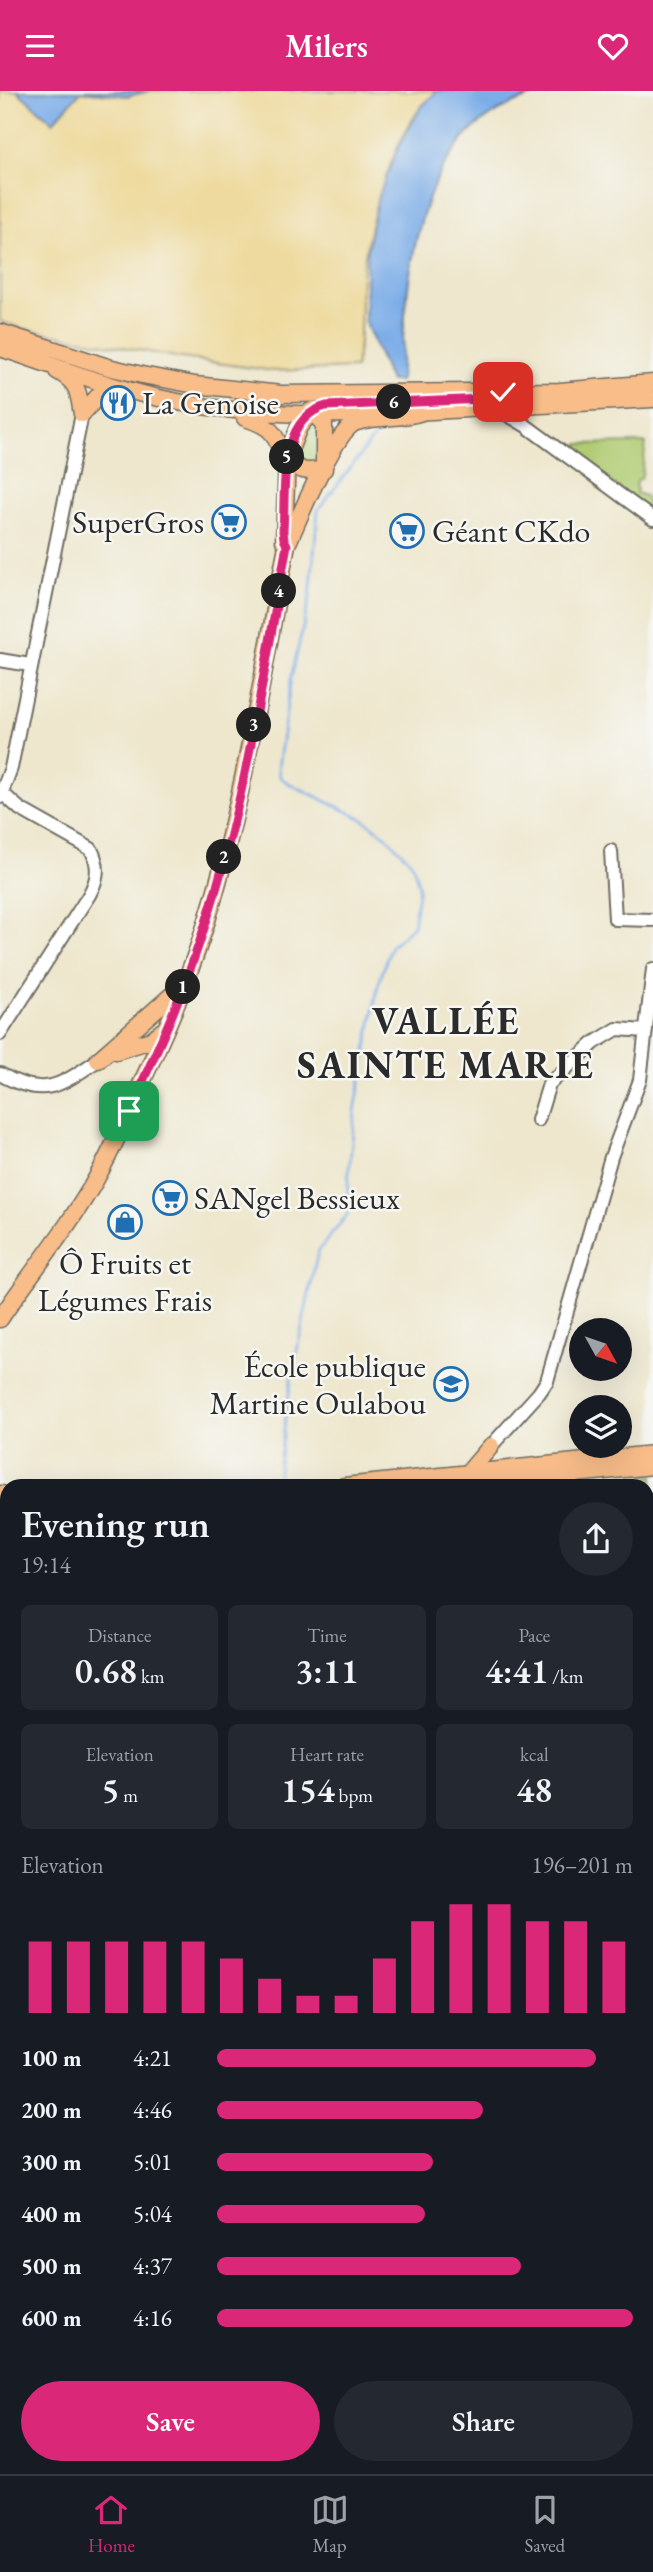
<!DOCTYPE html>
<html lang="en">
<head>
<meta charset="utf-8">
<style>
  body { margin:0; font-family:"EB Garamond",serif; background:#242831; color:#f1f3f6; height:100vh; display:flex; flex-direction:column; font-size:26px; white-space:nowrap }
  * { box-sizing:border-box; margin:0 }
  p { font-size:23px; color:#9ea1a6 }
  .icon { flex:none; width:38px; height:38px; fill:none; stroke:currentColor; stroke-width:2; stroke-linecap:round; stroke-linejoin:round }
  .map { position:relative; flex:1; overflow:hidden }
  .panel { position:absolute; left:0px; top:1388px; width:654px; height:996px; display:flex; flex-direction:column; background:#171b24; border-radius:21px 21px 0 0; box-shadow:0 7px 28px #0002 }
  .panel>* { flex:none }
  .needle { width:46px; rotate:130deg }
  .buttons { position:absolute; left:569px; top:1227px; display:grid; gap:14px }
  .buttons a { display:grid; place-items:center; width:63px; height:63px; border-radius:50%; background:#171b24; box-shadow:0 7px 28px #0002; font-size:35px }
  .pin { position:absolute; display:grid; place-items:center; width:60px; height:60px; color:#fff; margin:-30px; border-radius:14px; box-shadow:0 4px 10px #0006 }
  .km { position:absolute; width:35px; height:35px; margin:-18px; border-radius:50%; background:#222; color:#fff; font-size:19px; line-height:35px; text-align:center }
  .round { display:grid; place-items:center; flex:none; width:74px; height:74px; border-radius:37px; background:#242831 }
  .head { display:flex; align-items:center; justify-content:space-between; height:119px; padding:0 21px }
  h1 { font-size:38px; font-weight:600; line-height:52px }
  .metrics { display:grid; grid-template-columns:repeat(3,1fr); gap:10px; height:119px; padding:7px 21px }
  .metrics div { display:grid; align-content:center; border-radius:10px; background:#242831; text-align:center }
  .metrics b { font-size:35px; font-weight:600 }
  .metrics small { font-size:19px; font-weight:400 }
  .metrics p { font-size:19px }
  .chart { height:196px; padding:14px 21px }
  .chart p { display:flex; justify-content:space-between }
  .chart svg { width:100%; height:126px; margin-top:7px; stroke:#db2777; stroke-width:6 }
  .cta { display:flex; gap:14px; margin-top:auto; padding:14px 21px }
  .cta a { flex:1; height:80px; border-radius:42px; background:#db2777; color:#fff; font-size:28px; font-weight:600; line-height:80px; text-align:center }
  .cta a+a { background:#242831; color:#f1f3f6 }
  ul { padding:0 21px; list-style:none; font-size:23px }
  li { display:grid; grid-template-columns:112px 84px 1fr; align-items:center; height:52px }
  li i { height:18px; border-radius:9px; background:#db2777 }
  header { display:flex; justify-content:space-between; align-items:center; height:91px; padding:0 21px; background:#db2777; color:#fff; font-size:32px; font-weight:600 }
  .tab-bar { display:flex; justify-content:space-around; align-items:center; height:98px; border-top:2px solid #363941; background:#171b24; font-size:19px; color:#9ea1a6 }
  .tab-bar a { display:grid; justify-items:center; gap:4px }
  .tab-bar .current { color:#db2777 }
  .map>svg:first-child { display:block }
  .green { fill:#afcb71; stroke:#6d7b4e; stroke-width:2 }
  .sand { fill:#eeda9e; stroke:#8c8264; stroke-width:2 }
  .water { fill:#7dade8; stroke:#546c8a; stroke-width:2 }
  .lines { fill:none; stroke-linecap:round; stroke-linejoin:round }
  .stream { stroke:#7dade8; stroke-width:2.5 }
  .minor-casing { stroke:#6f6d64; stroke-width:16 }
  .major-casing { stroke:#6f6d64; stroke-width:19 }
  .minor { stroke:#fff; stroke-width:12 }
  .major { stroke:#f8bd89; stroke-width:16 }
  .route-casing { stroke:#fff; stroke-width:14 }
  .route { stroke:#db2777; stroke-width:9 }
  .labels { text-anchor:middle; stroke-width:5; stroke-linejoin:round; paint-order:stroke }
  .poi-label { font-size:32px; fill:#2b2b2b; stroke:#f6f6f2; text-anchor:start }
  .district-label { font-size:38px; font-weight:bold; letter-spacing:2px; fill:#2b2b2b; stroke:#f6f6f2 }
</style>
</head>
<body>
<header><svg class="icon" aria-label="menu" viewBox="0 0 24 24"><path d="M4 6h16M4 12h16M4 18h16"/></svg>Milers<svg class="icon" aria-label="heart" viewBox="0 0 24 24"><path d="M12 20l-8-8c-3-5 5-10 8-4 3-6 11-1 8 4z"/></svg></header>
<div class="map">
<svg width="653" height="2383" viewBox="0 0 653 2383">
  <rect width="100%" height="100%" fill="#f6f6f2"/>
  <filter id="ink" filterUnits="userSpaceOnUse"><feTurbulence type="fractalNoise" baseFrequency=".0143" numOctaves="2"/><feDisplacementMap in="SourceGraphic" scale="14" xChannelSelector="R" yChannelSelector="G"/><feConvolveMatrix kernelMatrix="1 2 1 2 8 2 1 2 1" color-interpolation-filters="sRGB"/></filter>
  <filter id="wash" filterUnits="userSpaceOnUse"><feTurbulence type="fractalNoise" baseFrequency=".00686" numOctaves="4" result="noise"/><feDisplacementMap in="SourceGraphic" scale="28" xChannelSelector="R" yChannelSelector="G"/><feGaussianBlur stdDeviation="1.57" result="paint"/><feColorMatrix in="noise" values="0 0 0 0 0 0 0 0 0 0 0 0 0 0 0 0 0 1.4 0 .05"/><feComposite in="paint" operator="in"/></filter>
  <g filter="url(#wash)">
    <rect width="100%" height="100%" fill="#eee7cd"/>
    <path class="green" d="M308 330 318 331 319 371 302 376 293 359Z
      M646 352 642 384 641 388H638L635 396 637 397 636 402 645 405 652 422 577 367 578 353Z
      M653 1384V1549H648V1395H579L610 1388Z
      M648 1871H653V2193H648Z"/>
    <path class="sand" d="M0 0H17L53 31 81 0 128 5 150 0H437C433 6 427 10 422 15 392 52 366 139 362 186 360 217 362 247 355 277L274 280 181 267 21 237 0 230Z"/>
    <path class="water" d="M17 0H150L128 5 81 0 53 31Z
      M437 0H545C520 9 494 19 474 37 409 96 406 209 400 290H390L365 230 367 159 377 109 398 57 421 16Z"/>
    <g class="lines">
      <path class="stream" d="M276 1395 291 1288 318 1160 348 1123V1091L355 1020 378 895 391 855 413 835 419 795 412 772 384 743 363 728 288 692 280 686 278 677 291 587 310 506 318 419 375 345 382 332
        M0 2273 7 2259"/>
    </g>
  </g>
  <g filter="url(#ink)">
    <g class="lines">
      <g class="minor-casing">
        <path id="minor" d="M496 317 525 334 653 428
          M0 569 30 574
          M0 706 11 677 82 323
          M611 760 615 828 653 829
          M0 943 89 804C98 788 100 775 91 758L20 718 2 702
          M0 983C44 1008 60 995 98 969
          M538 1029 549 993 594 952 617 938 646 940
          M491 1355 539 1302 547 1290 611 1066 640 989 653 878
          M648 1861H653
          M0 1888 7 1889
          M0 2289 7 2276
          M185 2376 192 2383
          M219 2383 221 2376
          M404 2383 406 2376"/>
      </g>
      <g class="major-casing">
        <path id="major" d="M0 241 108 276 142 284 195 294 281 303 560 300 653 292
          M0 257C52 274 105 295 159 307 228 323 297 324 368 323
          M57 280C79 292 78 300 82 323
          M311 320 324 333V372
          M414 321 653 308
          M82 323 100 303 126 302
          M245 327C274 336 276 343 284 371
          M287 366C297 381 307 382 324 378
          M284 450 287 366 299 336 313 319
          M116 960 151 949 165 938
          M98 969 180 897
          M0 1228C31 1181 68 1138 96 1088 113 1058 127 1025 141 993 166 939 191 883 208 826 245 704 263 578 287 454 298 430 335 338 357 331 377 324 400 329 422 321
          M467 1383 491 1355
          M344 1395 653 1363
          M458 1395 653 1375
          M0 1403 7 1404
          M0 1416 7 1417"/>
      </g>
      <use href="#minor" class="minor"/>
      <use href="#major" class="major"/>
    </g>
  </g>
  <g class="lines" filter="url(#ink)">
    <g class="route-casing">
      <path id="route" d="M129 1020C158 958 187 894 207 828 246 707 264 579 287 454L284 448 283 440C286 401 277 328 326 315L484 308 503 301"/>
    </g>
    <use href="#route" class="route"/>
  </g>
  <defs>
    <g id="restaurant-ring" transform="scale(1.75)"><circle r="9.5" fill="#f6f6f2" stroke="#1f6fb2" stroke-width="1.5"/><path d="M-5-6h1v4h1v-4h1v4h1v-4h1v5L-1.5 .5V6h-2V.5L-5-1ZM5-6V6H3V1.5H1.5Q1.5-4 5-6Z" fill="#1f6fb2"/></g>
    <g id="supermarket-ring" transform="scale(1.75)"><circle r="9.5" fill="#f6f6f2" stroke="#1f6fb2" stroke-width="1.5"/><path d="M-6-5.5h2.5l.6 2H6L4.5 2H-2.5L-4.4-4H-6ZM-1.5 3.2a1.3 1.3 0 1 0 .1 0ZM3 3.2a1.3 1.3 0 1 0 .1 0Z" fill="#1f6fb2"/></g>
    <g id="shop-ring" transform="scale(1.75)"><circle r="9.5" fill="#f6f6f2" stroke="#1f6fb2" stroke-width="1.5"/><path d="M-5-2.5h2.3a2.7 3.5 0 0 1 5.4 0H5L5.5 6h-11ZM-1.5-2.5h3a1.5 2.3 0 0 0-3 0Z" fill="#1f6fb2"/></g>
    <g id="school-ring" transform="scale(1.75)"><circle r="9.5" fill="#f6f6f2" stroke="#1f6fb2" stroke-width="1.5"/><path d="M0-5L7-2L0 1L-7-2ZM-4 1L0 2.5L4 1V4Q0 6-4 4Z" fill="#1f6fb2"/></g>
  </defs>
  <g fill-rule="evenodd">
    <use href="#restaurant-ring" x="118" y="312"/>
    <use href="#supermarket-ring" x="229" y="431"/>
    <use href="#supermarket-ring" x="407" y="440"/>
    <use href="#supermarket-ring" x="170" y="1107"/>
    <use href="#shop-ring" x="125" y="1131"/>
    <use href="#school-ring" x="451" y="1293"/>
  </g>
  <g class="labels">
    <g class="poi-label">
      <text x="142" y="323">La Genoise</text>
      <text x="204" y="442" text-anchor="end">SuperGros</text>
      <text x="432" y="451">Géant CKdo</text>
      <text x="194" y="1118">SANgel Bessieux</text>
      <text x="125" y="1183" text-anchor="middle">Ô Fruits et<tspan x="125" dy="37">Légumes Frais</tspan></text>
      <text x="426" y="1286" text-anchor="end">École publique<tspan x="426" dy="37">Martine Oulabou</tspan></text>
    </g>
    <g class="district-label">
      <text x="446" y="943">VALLÉE<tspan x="446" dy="44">SAINTE MARIE</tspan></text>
    </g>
  </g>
</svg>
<div class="buttons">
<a><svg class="needle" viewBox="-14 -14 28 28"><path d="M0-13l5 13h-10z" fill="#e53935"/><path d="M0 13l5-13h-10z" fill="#9ea1a6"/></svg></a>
<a><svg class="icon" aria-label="layers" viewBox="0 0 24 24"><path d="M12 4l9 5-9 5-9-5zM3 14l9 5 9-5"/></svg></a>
</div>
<div class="pin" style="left:129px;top:1020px;background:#1e9e55"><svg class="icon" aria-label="arrive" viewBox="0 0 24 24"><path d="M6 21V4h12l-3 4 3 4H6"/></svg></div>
<div class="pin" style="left:503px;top:301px;background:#d93025"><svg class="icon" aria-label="check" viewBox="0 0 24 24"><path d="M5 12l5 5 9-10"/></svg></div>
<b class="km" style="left:183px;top:896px">1</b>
<b class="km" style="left:224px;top:766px">2</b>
<b class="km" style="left:254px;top:634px">3</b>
<b class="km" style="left:279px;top:500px">4</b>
<b class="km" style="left:287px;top:366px">5</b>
<b class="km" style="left:394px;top:311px">6</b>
<section class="panel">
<div class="head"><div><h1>Evening run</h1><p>19:14</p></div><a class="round"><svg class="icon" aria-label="share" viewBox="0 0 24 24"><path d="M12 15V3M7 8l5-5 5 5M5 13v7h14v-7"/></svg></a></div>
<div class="metrics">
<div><p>Distance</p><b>0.68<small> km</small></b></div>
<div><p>Time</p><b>3:11</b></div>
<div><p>Pace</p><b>4:41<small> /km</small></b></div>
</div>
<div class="metrics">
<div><p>Elevation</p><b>5<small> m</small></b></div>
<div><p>Heart rate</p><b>154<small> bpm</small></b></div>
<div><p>kcal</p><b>48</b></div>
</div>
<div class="chart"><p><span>Elevation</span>196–201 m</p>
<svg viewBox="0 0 160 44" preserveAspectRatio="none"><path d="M5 44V19M15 44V19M25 44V19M35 44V19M45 44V19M55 44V25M65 44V32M75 44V38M85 44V38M95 44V25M105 44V12M115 44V6M125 44V6M135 44V12M145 44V12M155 44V19"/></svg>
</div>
<ul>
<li><b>100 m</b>4:21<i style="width:91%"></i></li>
<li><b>200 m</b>4:46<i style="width:64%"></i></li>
<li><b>300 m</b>5:01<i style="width:52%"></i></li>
<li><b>400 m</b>5:04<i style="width:50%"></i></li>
<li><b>500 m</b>4:37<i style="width:73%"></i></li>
<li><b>600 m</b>4:16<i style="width:100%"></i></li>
</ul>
<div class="cta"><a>Save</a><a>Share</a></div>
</section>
</div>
<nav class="tab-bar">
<a class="current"><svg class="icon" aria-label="home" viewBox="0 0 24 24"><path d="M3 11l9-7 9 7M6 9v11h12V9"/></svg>Home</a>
<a><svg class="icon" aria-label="map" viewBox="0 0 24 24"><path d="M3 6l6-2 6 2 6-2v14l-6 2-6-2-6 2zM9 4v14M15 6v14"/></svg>Map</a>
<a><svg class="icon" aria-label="saved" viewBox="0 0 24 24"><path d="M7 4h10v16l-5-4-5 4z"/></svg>Saved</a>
</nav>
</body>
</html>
